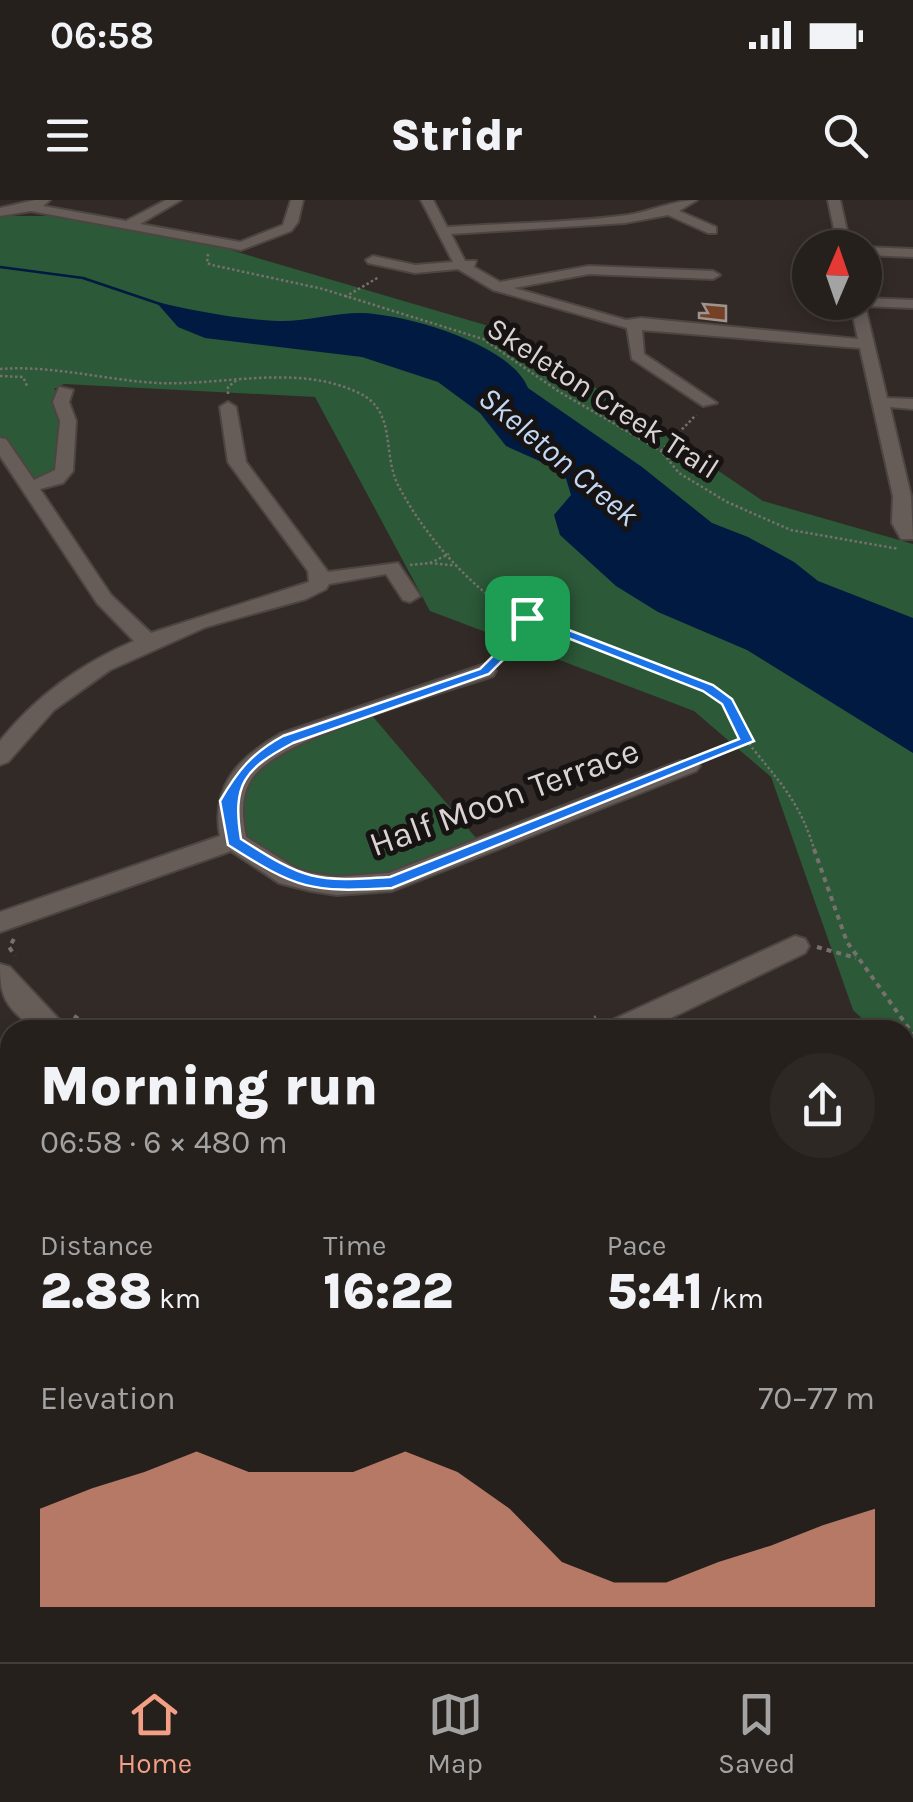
<!DOCTYPE html>
<html lang="en">
<head>
<meta charset="utf-8">
<style>
  body { margin:0; font-family:Karla,sans-serif; background:#2e2825; color:#f1f3f6; height:100vh; display:flex; flex-direction:column; font-size:38px; white-space:nowrap }
  * { box-sizing:border-box; margin:0 }
  p { font-size:32px; color:#a4a3a3 }
  .icon { flex:none; width:55px; height:55px; fill:none; stroke:currentColor; stroke-width:2; stroke-linecap:round; stroke-linejoin:round }
  .map { position:relative; flex:1; overflow:hidden }
  .panel { position:absolute; left:0px; top:820px; width:915px; height:642px; display:flex; flex-direction:column; background:#26201c; border-radius:30px 30px 0 0; box-shadow:0 5px 15px #0003,0 0 0 2px #423e3b }
  .panel>* { flex:none }
  .needle { width:65px; rotate:2deg }
  .fabs { position:absolute; left:792px; top:30px; display:grid; gap:20px }
  .fabs a { display:grid; place-items:center; width:90px; height:90px; border-radius:50%; background:#26201c; box-shadow:0 5px 15px #0003,0 0 0 2px #423e3b; font-size:50px }
  .pin { position:absolute; display:grid; place-items:center; width:85px; height:85px; color:#fff; margin:-42px; border-radius:20px; box-shadow:0 5px 15px #0006 }
  .round { display:grid; place-items:center; flex:none; width:105px; height:105px; border-radius:52px; background:#2e2825 }
  .overview { display:flex; align-items:center; justify-content:space-between; height:170px; padding:0 40px }
  h1 { font-size:55px; font-weight:800; line-height:75px }
  .figures { display:grid; grid-template-columns:repeat(3,1fr); gap:15px; height:170px; padding:10px 40px }
  .figures div { display:grid; align-content:center }
  .figures b { font-size:50px; font-weight:800 }
  .figures small { font-size:28px; font-weight:400 }
  .figures p { font-size:28px }
  .chart { height:280px; padding:20px 40px }
  .chart p { display:flex; justify-content:space-between }
  .chart svg { width:100%; height:180px; margin-top:10px; fill:#f39f85; opacity:.7 }
  .status { display:flex; justify-content:space-between; align-items:center; height:70px; padding:0 50px; background:#26201c; direction:ltr }
  .status svg { height:28px; fill:currentColor }
  header { display:flex; justify-content:space-between; align-items:center; height:130px; padding:0 40px; background:#26201c; font-size:45px; font-weight:800 }
  .tabs { display:flex; justify-content:space-around; align-items:center; height:140px; border-top:2px solid #423e3b; background:#26201c; font-size:28px; color:#a4a3a3 }
  .tabs a { display:grid; justify-items:center; gap:5px }
  .tabs .selected { color:#f39f85 }
  .map>svg:first-child { display:block }
  .green { fill:#2c5938 }
  .water { fill:#001a41 }
  .lines { fill:none; stroke-linecap:round; stroke-linejoin:round }
  .stream { stroke:#001a41; stroke-width:2.5 }
  .building { fill:#754026; stroke:#9d948f; stroke-width:2.5 }
  .minor-casing { stroke:#4c4541; stroke-width:4 }
  .path-far2 { stroke:#77706d; stroke-width:2.5; stroke-dasharray:2.5 2.5; stroke-linecap:butt }
  .path-far1 { stroke:#77706d; stroke-width:4; stroke-dasharray:5 5; stroke-linecap:butt }
  .path { stroke:#77706d; stroke-width:5; stroke-dasharray:8 8; stroke-linecap:butt }
  .minor { fill:#665d59; fill-rule:evenodd }
  .route { fill:#1a73e8; stroke:#fff; stroke-width:2.5; fill-rule:evenodd }
  .labels { text-anchor:middle; stroke-width:10; stroke-linejoin:round; paint-order:stroke }
  .far-street-label { font-size:30px; fill:#d9d4d1; stroke:#171312 }
  .far-water-label { font-size:32px; font-style:italic; fill:#c2d8f4; stroke:#171312 }
  .street-label { font-size:35px; fill:#d9d4d1; stroke:#171312 }
</style>
</head>
<body>
<div class="status"><b>06:58</b><svg viewBox="0 0 49 12"><path d="M0 12V9h3v3zM5 12V6h3v6zM10 12V3h3v9zM15 12V0h3v12zM26 1h20v11H26zM47 4h2v5h-2z"/></svg></div>
<header><svg class="icon" aria-label="menu" viewBox="0 0 24 24"><path d="M4 6h16M4 12h16M4 18h16"/></svg>Stridr<svg class="icon" aria-label="search" viewBox="0 0 24 24"><circle cx="10" cy="10" r="6"/><path d="M15 15l6 6"/></svg></header>
<div class="map">
<svg width="913" height="1462" viewBox="0 0 913 1462">
  <rect width="100%" height="100%" fill="#322a26"/>
  <path class="green" d="M0 16H51L200 41 516 134 763 301 913 344V867L905 859V830H874L853 810 771 577 694 511 430 411 315 197 64 184 54 189 59 193V272L42 278 32 277 0 239Z
    M369 512 482 645 392 682H311L234 641 246 569Z
    M0 1018 10 1023V1248L0 1253Z
    M764 1452 767 1462H571L565 1453Z"/>
  <path class="water" d="M156 102C196 111 236 119 277 121 305 122 333 113 361 113 405 114 511 144 528 188L642 267 712 323 748 337 794 362 818 381 913 418V553L747 450 658 412 616 386 560 335 554 315 571 295 564 272 506 246 480 213 438 182 362 157 205 138 178 127Z"/>
  <g class="lines">
    <path class="stream" d="M0 67 83 78 163 105"/>
  </g>
  <path class="building" d="M703 104 726 106V121L699 118V113H708Z
    M0 1117 10 1147V1201L0 1206Z"/>
  <g class="lines">
    <g class="minor-casing">
      <path id="minor" d="M35 0H50L43 6 126 21 166 0H181L140 24 240 42 283 25 291 0H303L298 22 291 31 241 50 31 11 0 16V8Z
        M421 0H433L447 27C507 23 569 23 628 15 652 11 674 0 697 0L679 11 716 27V33H708L668 15 625 23 451 34 465 61H476L474 67 500 82 589 66 713 71 720 75 713 79 589 74 514 88 626 120 641 118 858 139 850 102H865V98L913 100V108L865 106 887 198 913 199V209L890 207 911 296 913 339H901L892 323 893 296 860 148 642 130 644 154 717 203 703 206 632 159 627 128 493 90 458 69 415 73 368 63 366 60 373 56 415 65 453 62Z
        M828 0H840L851 48H838Z
        M865 47 913 49V57L865 55Z
        M59 187 73 190 69 202 76 221 73 271 63 283 40 289 111 395 151 433 309 382 308 371 228 262 220 207 228 202 236 207 246 262 328 372 398 363 420 396 410 402 403 400 386 374 329 384 326 389 306 399 206 427 110 470 54 510 8 562 0 565V541C35 497 82 463 134 441L97 403 0 256V238L6 239 34 280 55 270 60 221 53 202Z
        M485 464 496 471 493 476C439 494 283 536 253 577 240 595 242 616 246 637L297 669 311 673 337 677 389 673 680 561H696L700 566 696 571 392 691 337 695 311 691 279 683 231 651 0 732V712L220 636C211 586 238 558 280 534Z
        M795 736 805 739 809 746 805 753 646 830H603L608 822Z
        M0 764 10 767 69 830H34C7 805 0 802 0 764Z
        M0 990 10 994V1024L0 1020Z
        M905 1018 913 1021V1056L905 1053Z
        M905 1313 913 1316V1373L905 1370Z
        M463 1452H508L504 1462H459Z
        M527 1452H571L575 1462H531Z"/>
    </g>
    <path class="path-far2" d="M208 54 207 63 212 65 323 89 483 139 558 191 661 251 679 273 727 302 791 330 899 349
      M865 69 870 89
      M345 97 379 77
      M0 169C54 165 104 180 158 183 223 186 297 163 359 193 397 211 382 253 398 285 419 325 449 362 483 391 534 432 610 445 670 470 689 478 715 487 729 504 739 517 742 536 754 550 784 587 801 605 815 652
      M0 176 23 177 28 188
      M228 194V187L238 179
      M661 251 696 215
      M430 363 459 366
      M410 365 430 363 449 354
      M524 432 543 425
      M499 457 524 433 527 418
      M705 557 747 541"/>
    <path class="path-far1" d="M814 649 847 742 913 834
      M14 739 9 747 15 756
      M817 747 856 758
      M74 816 95 830
      M567 830 596 817"/>
    <path class="path" d="M0 1398 10 1435
      M905 1450 913 1449
      M15 1452 17 1462
      M609 1452 617 1462
      M767 1452 771 1462
      M425 1462 427 1452
      M436 1462 449 1455
      M850 1462 895 1452"/>
    <use href="#minor" class="minor"/>
  </g>
  <path class="route" d="M527 414 713 485 732 499 754 541 392 688C310 693 297 689 228 645L220 601C238 570 252 553 283 536L480 469 518 431 521 418ZM532 424 703 491 722 504 739 539 390 677C314 682 305 680 241 639 232 584 244 569 293 543L489 474 528 435Z"/>
  <g class="labels">
    <g class="far-street-label">
      <text transform="translate(603 198) rotate(33)" y="10">Skeleton Creek Trail</text>
    </g>
    <g class="far-water-label">
      <text transform="translate(559 256) rotate(40)" y="11">Skeleton Creek</text>
    </g>
    <g class="street-label">
      <text transform="translate(504 597) rotate(-20)" y="12">Half Moon Terrace</text>
    </g>
  </g>
</svg>
<div class="fabs">
<a><svg class="needle" viewBox="-14 -14 28 28"><path d="M0-13l5 13h-10z" fill="#e53935"/><path d="M0 13l5-13h-10z" fill="#a4a3a3"/></svg></a>
</div>
<div class="pin" style="left:527px;top:418px;background:#1e9e55"><svg class="icon" aria-label="arrive" viewBox="0 0 24 24"><path d="M6 21V4h12l-3 4 3 4H6"/></svg></div>
<section class="panel">
<div class="overview"><div><h1>Morning run</h1><p>06:58 · 6 × 480 m</p></div><a class="round"><svg class="icon" aria-label="share" viewBox="0 0 24 24"><path d="M12 15V3M7 8l5-5 5 5M5 13v7h14v-7"/></svg></a></div>
<div class="figures">
<div><p>Distance</p><b>2.88<small> km</small></b></div>
<div><p>Time</p><b>16:22</b></div>
<div><p>Pace</p><b>5:41<small> /km</small></b></div>
</div>
<div class="chart"><p><span>Elevation</span>70–77 m</p>
<svg viewBox="0 0 160 44" preserveAspectRatio="none"><path d="M0 44V20L10 15L20 11L30 6L40 11L50 11L60 11L70 6L80 11L90 20L100 33L110 38L120 38L130 33L140 29L150 24L160 20V44z"/></svg>
</div>
</section>
</div>
<nav class="tabs">
<a class="selected"><svg class="icon" aria-label="home" viewBox="0 0 24 24"><path d="M3 11l9-7 9 7M6 9v11h12V9"/></svg>Home</a>
<a><svg class="icon" aria-label="map" viewBox="0 0 24 24"><path d="M3 6l6-2 6 2 6-2v14l-6 2-6-2-6 2zM9 4v14M15 6v14"/></svg>Map</a>
<a><svg class="icon" aria-label="saved" viewBox="0 0 24 24"><path d="M7 4h10v16l-5-4-5 4z"/></svg>Saved</a>
</nav>
</body>
</html>
